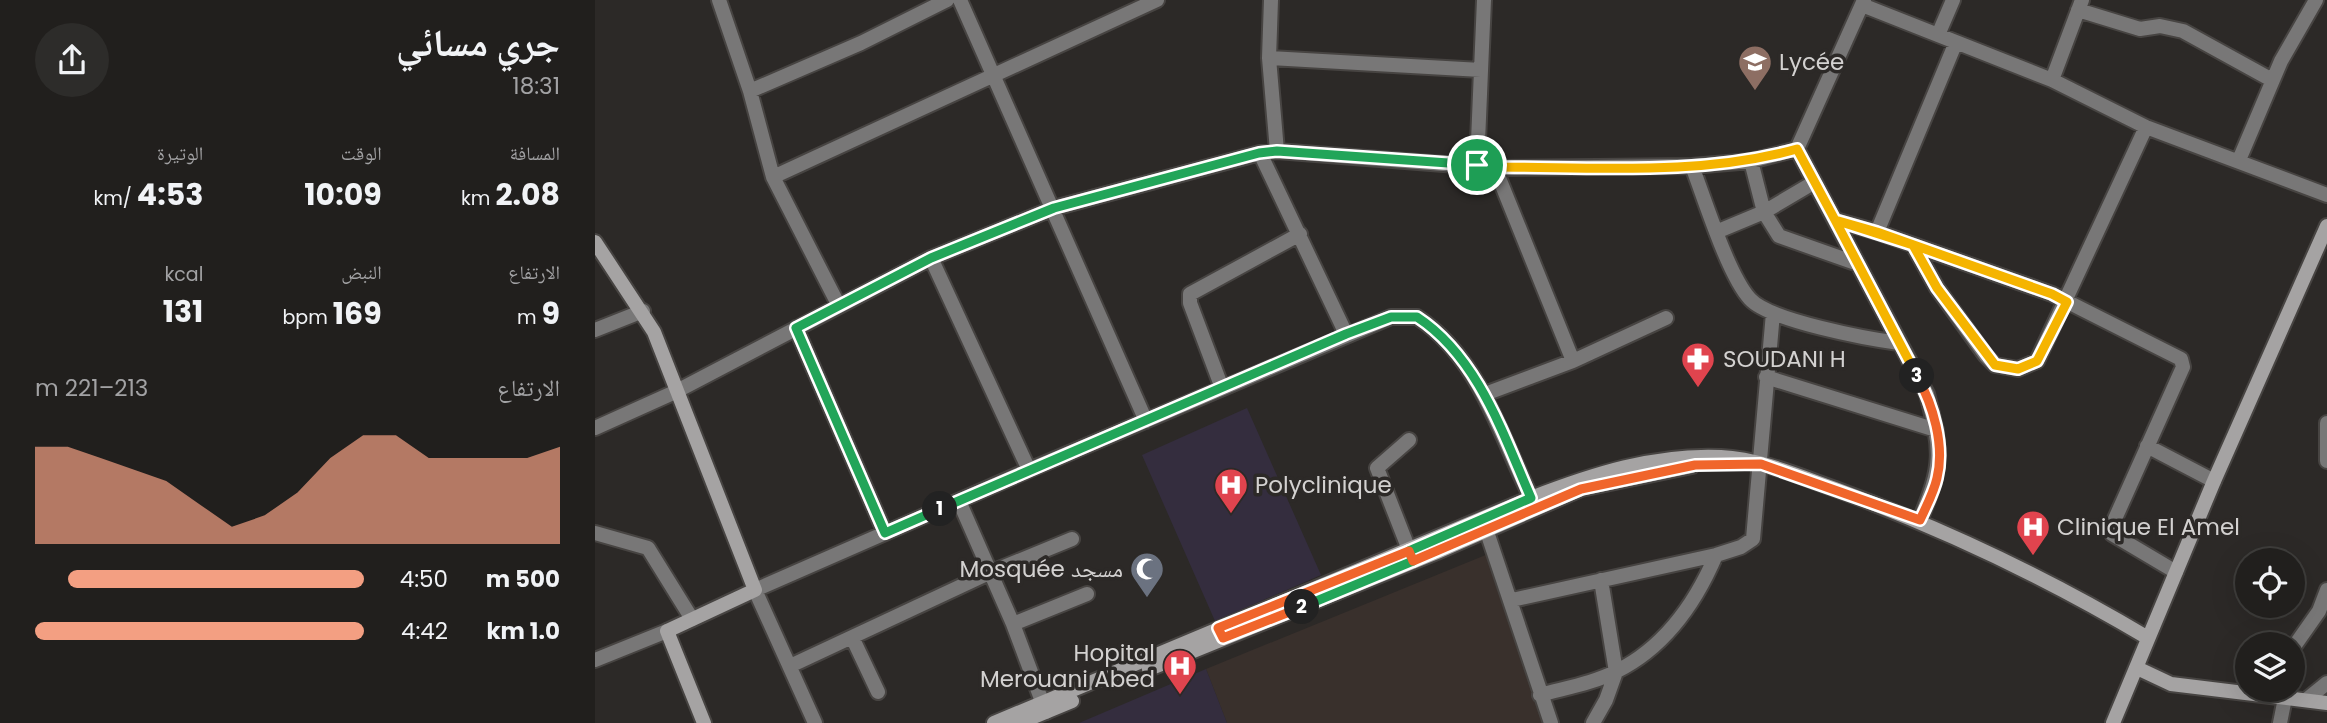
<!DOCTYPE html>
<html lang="ar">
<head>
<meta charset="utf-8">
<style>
  body { margin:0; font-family:Poppins,"Noto Naskh Arabic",sans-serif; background:#2d2c2a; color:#f1f3f6; direction:rtl; height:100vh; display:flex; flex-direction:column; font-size:26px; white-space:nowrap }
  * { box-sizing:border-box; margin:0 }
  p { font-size:23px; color:#a2a2a4 }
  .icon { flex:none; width:38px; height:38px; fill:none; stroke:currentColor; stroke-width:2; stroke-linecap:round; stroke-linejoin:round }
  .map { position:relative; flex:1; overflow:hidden; direction:ltr }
  .details { display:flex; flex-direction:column; background:#211f1d; width:595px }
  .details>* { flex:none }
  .tools { position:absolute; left:1640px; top:548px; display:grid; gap:14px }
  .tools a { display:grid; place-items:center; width:70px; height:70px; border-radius:50%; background:#211f1d; box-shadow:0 7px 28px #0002,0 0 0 2px #3e3d3b; font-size:35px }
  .pin { position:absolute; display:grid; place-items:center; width:60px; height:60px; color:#fff; margin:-30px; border:4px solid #fff; border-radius:50%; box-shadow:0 2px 7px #0007 }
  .km { position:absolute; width:35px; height:35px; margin:-18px; border-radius:50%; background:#222; color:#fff; font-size:19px; line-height:35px; text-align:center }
  .round { display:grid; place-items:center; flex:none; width:74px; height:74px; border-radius:37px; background:#2d2c2a }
  .summary { display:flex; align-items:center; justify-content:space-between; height:119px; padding:0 35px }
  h1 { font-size:38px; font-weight:700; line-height:52px }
  .metrics { display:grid; grid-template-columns:repeat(3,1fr); gap:10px; height:119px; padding:7px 35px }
  .metrics div { display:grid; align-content:center }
  .metrics b { font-size:30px; font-weight:700 }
  .metrics small { font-size:19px; font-weight:400 }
  .metrics p { font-size:19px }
  .chart { height:196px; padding:14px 35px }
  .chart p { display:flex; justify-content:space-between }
  .chart svg { width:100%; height:126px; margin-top:7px; fill:#f39f82; opacity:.7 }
  ul { padding:0 35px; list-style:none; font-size:23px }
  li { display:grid; grid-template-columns:112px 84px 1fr; align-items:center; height:52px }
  li i { height:18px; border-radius:9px; background:#f39f82 }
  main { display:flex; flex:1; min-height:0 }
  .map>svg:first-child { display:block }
  .built { fill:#39302c }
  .medical { fill:#342d3e }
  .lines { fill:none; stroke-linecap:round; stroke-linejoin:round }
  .street-casing { stroke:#474442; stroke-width:18 }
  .secondary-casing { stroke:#474442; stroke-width:18 }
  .street { stroke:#787777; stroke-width:14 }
  .secondary { stroke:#a5a3a3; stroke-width:14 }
  .split-1-casing { stroke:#fff; stroke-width:14 }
  .split-2-casing { stroke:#fff; stroke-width:14 }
  .split-3-casing { stroke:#fff; stroke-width:14 }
  .split-4-casing { stroke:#fff; stroke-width:14 }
  .split-1 { stroke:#22a559; stroke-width:9 }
  .split-2 { stroke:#22a559; stroke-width:9 }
  .split-3 { stroke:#f0652b; stroke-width:9 }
  .split-4 { stroke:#f5b400; stroke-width:9 }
  .labels { text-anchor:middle; stroke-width:7; stroke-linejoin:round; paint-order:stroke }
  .poi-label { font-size:23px; fill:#d3d1d0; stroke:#2c2927; text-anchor:start }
</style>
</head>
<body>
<main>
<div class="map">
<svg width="1732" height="723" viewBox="0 0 1732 723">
  <rect width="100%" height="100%" fill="#2c2927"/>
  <path class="built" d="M898 552 953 723H632L611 669Z"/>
  <path class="medical" d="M652 408 726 575 620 621 547 455Z
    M611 669 632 723H484Z"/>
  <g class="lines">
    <g class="street-casing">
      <path id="street" d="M124 0 155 91 178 177 244 306
        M365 0 551 421
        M676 0 674 58 682 151
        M1269 0 1202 149 1332 394C1347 452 1348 464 1325 520
        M1267 5 1457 80 1551 127 1732 195
        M1483 10 1545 29 1565 26 1588 31 1677 80
        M1343 35 1358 0
        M674 58 886 70
        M1457 80 1487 0
        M155 91 266 43 352 0
        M665 153 751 334
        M1644 160 1686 61 1721 0
        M1156 161 1169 212 1184 236 1263 264
        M882 165 889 0
        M1097 166C1110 200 1133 275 1155 299 1175 321 1274 339 1304 343
        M178 177 562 0
        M1240 220 1282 232 1457 294 1586 359 1588 367 1515 530 1517 534 1581 572
        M1121 232 1169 212 1218 183
        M1282 232 1361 42
        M1318 245 1342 288 1391 356 1400 365 1423 369 1442 361 1551 127
        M336 258 434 470
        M201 328 290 533
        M0 330 48 311
        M978 361 1071 318
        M1171 377 1341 430
        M627 388 595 303V294L705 234
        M890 394 978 361 900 168
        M1732 423V461
        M0 428 80 392 336 258 459 208 665 153 682 151 900 168 1097 166 1156 161 1202 149
        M814 440 782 468 818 560
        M1552 446 1619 481
        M364 501 418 624 451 712
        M891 529 956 723
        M0 533 53 548 97 619
        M917 600 1121 555 1146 547 1158 539 1178 313
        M418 624 492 594
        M257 637 283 692
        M1698 648 1724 611 1732 590
        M0 660 72 631
        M195 666 394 573 477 539
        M945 695C970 688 999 683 1022 671 1070 647 1101 602 1121 555
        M1711 700 1732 683
        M220 723 160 590 434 470 796 317H822C888 360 906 441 941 507
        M998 723 1011 700 1021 672 1006 580
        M1685 723 1690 698"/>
    </g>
    <g class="secondary-casing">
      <path id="secondary" d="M0 242 59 332 160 590 72 631 109 723
        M1542 668 1576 684 1732 703
        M554 669 842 552 986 489 1097 466
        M399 723 936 498C998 474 1060 454 1126 457 1166 459 1206 477 1243 490 1351 530 1454 579 1553 638
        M424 723 477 701
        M1518 723 1619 481 1732 226"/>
    </g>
    <use href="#street" class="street"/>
    <use href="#secondary" class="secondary"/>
  </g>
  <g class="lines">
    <g class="split-1-casing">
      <path id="split-1" d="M345 509 290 533 201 328 336 258 459 208 664 153 682 151 882 165"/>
    </g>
    <g class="split-2-casing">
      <path id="split-2" d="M345 509 751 334 796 317H822C883 357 908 434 936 498L814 551 818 561 707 607"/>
    </g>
    <g class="split-3-casing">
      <path id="split-3" d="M707 607 628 638 623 628 814 551 818 561 986 489 1100 465 1166 464 1325 520C1331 507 1339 492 1342 478 1350 445 1338 405 1322 376"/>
    </g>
    <g class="split-4-casing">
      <path id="split-4" d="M882 165 900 167C1000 167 1105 176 1202 149L1240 220 1318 245 1342 288 1400 365 1423 369 1442 361 1472 302 1457 294 1282 232 1240 220 1322 376"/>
    </g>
    <use href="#split-1" class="split-1"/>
    <use href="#split-2" class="split-2"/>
    <use href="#split-3" class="split-3"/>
    <use href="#split-4" class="split-4"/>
  </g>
  <defs>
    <g id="school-pin" transform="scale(1.75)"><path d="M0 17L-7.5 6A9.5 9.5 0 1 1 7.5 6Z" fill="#8d6e63" stroke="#2c2927"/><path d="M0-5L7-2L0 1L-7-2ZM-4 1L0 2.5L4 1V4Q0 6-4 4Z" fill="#fff"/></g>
    <g id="pharmacy-pin" transform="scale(1.75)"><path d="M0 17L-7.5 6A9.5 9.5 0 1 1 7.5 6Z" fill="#e0444e" stroke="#2c2927"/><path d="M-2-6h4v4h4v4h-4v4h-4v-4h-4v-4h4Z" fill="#fff"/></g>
    <g id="hospital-pin" transform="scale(1.75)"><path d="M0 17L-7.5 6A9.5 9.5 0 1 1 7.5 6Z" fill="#e0444e" stroke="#2c2927"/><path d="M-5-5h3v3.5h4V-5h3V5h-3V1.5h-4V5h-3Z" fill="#fff"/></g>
    <g id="mosque-pin" transform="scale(1.75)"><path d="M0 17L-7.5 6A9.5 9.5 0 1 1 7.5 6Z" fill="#6b7280" stroke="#2c2927"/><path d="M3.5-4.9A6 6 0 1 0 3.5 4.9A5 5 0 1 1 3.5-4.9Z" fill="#fff"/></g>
  </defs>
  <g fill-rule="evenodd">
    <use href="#school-pin" x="1160" y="62"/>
    <use href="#pharmacy-pin" x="1103" y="359"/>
    <use href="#hospital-pin" x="636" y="485"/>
    <use href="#hospital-pin" x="1438" y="527"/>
    <use href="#mosque-pin" x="552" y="569"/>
    <use href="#hospital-pin" x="585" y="666"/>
  </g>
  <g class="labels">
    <g class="poi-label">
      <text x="1184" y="70">Lycée</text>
      <text x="1128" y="367">SOUDANI H</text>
      <text x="660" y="493">Polyclinique</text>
      <text x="1462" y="535">Clinique El Amel</text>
      <text x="528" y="577" text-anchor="end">Mosquée مسجد</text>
      <text x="560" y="661" text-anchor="end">Hopital<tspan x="560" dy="26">Merouani Abed</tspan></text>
    </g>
  </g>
</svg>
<div class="tools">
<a><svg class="icon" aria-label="locate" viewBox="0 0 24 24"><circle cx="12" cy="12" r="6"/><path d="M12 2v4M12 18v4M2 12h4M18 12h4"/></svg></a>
<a><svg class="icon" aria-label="layers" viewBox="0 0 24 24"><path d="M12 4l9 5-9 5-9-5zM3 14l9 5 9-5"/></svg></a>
</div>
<div class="pin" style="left:882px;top:165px;background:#1e9e55"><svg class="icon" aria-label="arrive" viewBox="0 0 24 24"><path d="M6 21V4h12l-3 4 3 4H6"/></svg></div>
<b class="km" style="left:345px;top:509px">1</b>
<b class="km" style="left:707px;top:607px">2</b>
<b class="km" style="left:1322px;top:376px">3</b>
</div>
<section class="details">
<div class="summary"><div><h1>جري مسائي</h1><p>18:31</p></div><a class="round"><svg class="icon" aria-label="share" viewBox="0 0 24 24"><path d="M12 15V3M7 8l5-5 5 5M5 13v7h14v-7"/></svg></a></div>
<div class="metrics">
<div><p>المسافة</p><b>2.08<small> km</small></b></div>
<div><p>الوقت</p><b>10:09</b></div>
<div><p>الوتيرة</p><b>4:53<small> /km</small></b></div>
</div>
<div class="metrics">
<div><p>الارتفاع</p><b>9<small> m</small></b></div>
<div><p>النبض</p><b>169<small> bpm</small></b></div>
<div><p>kcal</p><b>131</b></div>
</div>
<div class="chart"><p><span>الارتفاع</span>213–221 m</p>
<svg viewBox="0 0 160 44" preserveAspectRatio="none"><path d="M0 44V10L10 10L20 14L30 18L40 22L50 30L60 38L70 34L80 26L90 14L100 6L110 6L120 14L130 14L140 14L150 14L160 10V44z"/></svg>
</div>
<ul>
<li><b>500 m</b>4:50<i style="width:90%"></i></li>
<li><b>1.0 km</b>4:42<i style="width:100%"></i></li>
</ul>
</section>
</main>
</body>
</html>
